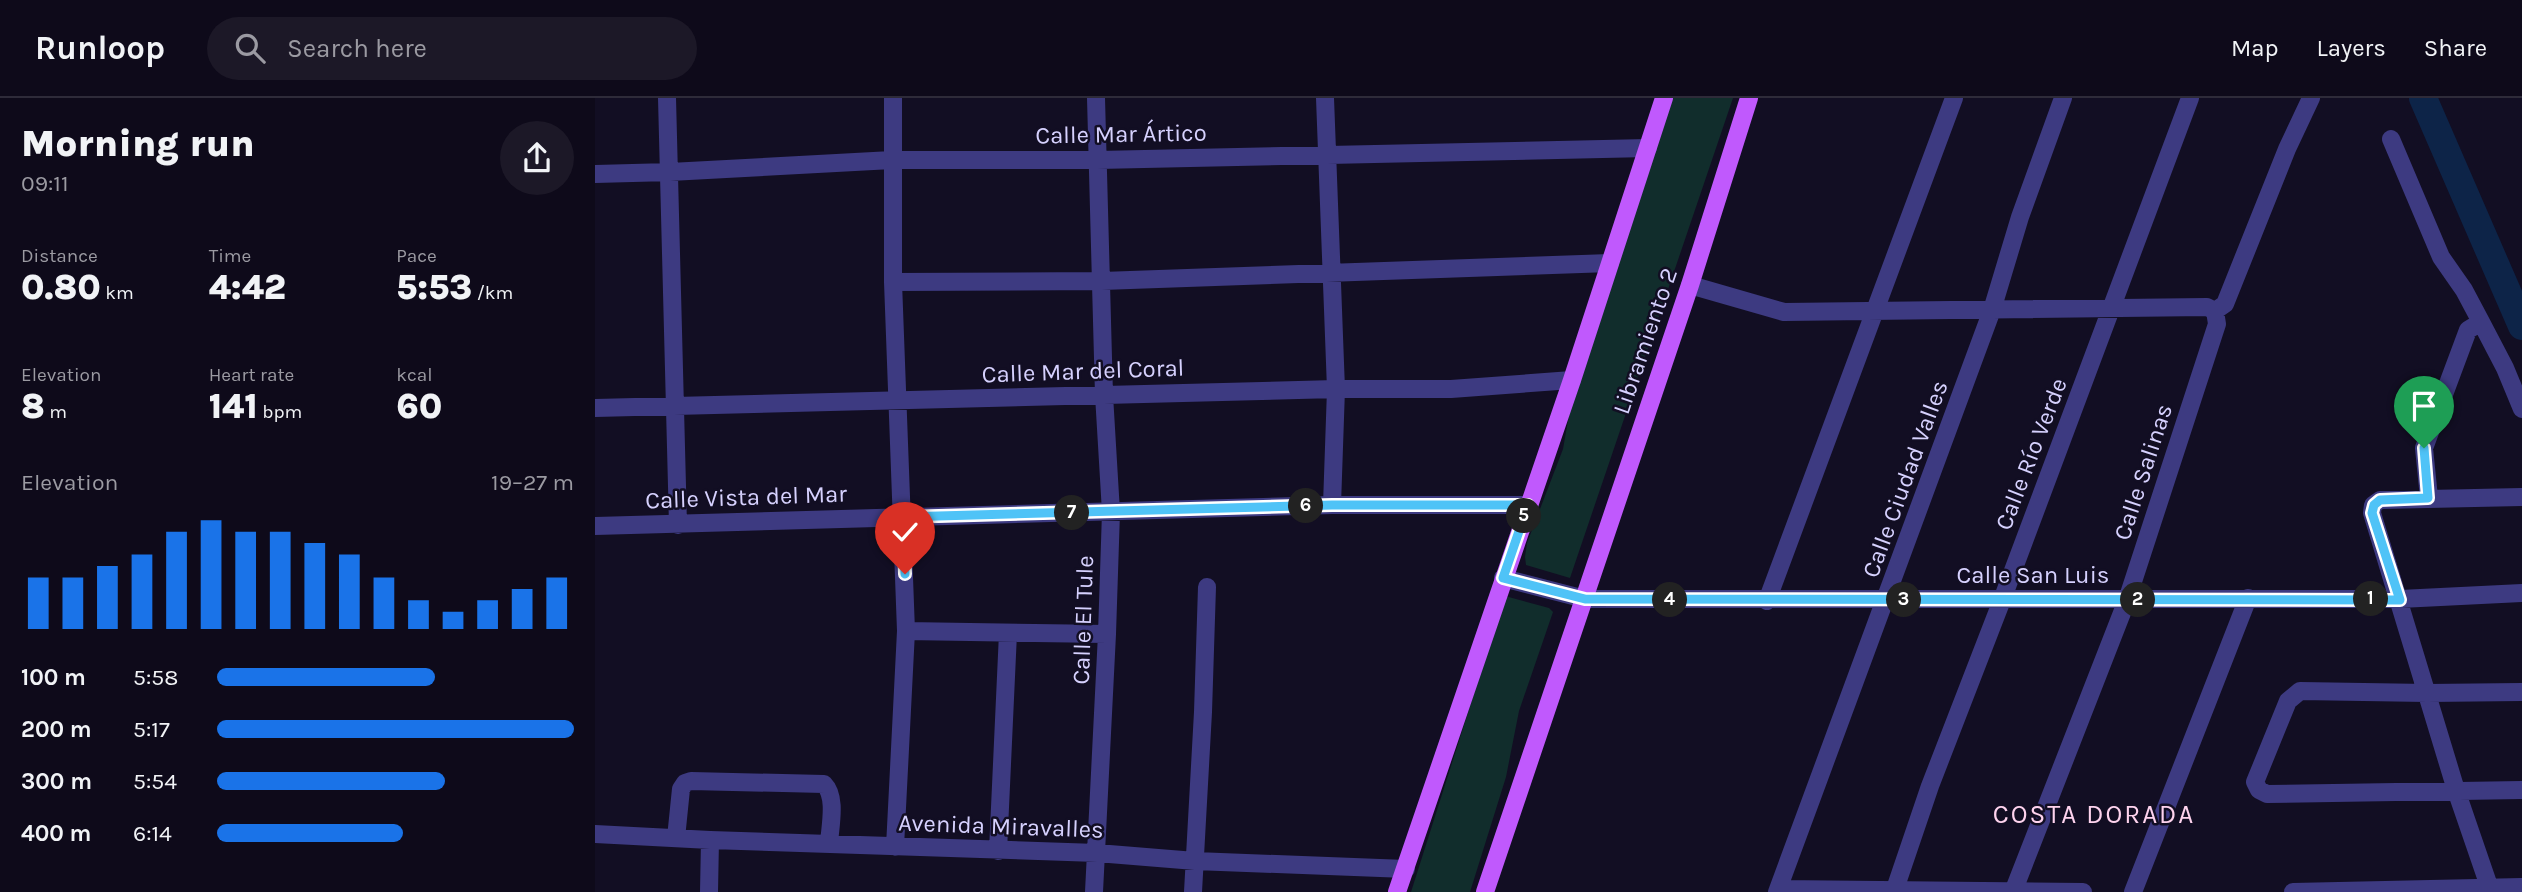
<!DOCTYPE html>
<html lang="en">
<head>
<meta charset="utf-8">
<style>
  body { margin:0; font-family:Karla,sans-serif; background:#1c1827; color:#f1f3f6; height:100vh; display:flex; flex-direction:column; font-size:26px; white-space:nowrap }
  * { box-sizing:border-box; margin:0 }
  p { font-size:23px; color:#9b9aa2 }
  .icon { flex:none; width:38px; height:38px; fill:none; stroke:currentColor; stroke-width:2; stroke-linecap:round; stroke-linejoin:round }
  .map { position:relative; flex:1; overflow:hidden }
  .panel { display:flex; flex-direction:column; background:#0e0a1a; width:595px }
  .panel>* { flex:none }
  .pin { position:absolute; display:grid; place-items:center; width:60px; height:60px; color:#fff; margin:-72px -30px; border-radius:50% 50% 50% 0; rotate:-45deg; box-shadow:0 0 7px #0007 }
  .pin .icon { rotate:45deg }
  .km { position:absolute; width:35px; height:35px; margin:-18px; border-radius:50%; background:#222; color:#fff; font-size:19px; line-height:35px; text-align:center }
  .round { display:grid; place-items:center; flex:none; width:74px; height:74px; border-radius:37px; background:#1c1827 }
  .summary { display:flex; align-items:center; justify-content:space-between; height:119px; padding:0 21px }
  h1 { font-size:38px; font-weight:800; line-height:52px }
  .figures { display:grid; grid-template-columns:repeat(3,1fr); gap:10px; height:119px; padding:7px 21px }
  .figures div { display:grid; align-content:center }
  .figures b { font-size:35px; font-weight:800 }
  .figures small { font-size:19px; font-weight:400 }
  .figures p { font-size:19px }
  .chart { height:196px; padding:14px 21px }
  .chart p { display:flex; justify-content:space-between }
  .chart svg { width:100%; height:126px; margin-top:7px; stroke:#1a73e8; stroke-width:6 }
  ul { padding:0 21px; list-style:none; font-size:23px }
  li { display:grid; grid-template-columns:112px 84px 1fr; align-items:center; height:52px }
  li i { height:18px; border-radius:9px; background:#1a73e8 }
  header { display:flex; align-items:center; gap:42px; box-sizing:border-box; height:98px; padding:0 35px; background:#0e0a1a; border-bottom:2px solid #2e2b39 }
  header strong { font-size:33px }
  nav { display:flex; gap:38px; margin-inline-start:auto; font-size:24px }
  .search { width:490px; height:63px; background:#1c1827; display:flex; align-items:center; gap:18px; box-sizing:border-box; padding:0 24px; border-radius:38px; color:#9b9aa2; font-size:26px }
  main { display:flex; flex:1; min-height:0 }
  .map>svg:first-child { display:block }
  .green { fill:#112d2c }
  .lines { fill:none; stroke-linecap:round; stroke-linejoin:round }
  .river { stroke:#0d2448; stroke-width:28 }
  .minor { stroke:#3d3a81; stroke-width:18 }
  .major { stroke:#c059fd; stroke-width:18 }
  .route-casing { stroke:#fff; stroke-width:14 }
  .route { stroke:#4fc3f7; stroke-width:9 }
  .labels { text-anchor:middle; stroke-width:5; stroke-linejoin:round; paint-order:stroke }
  .street-label { font-size:24px; fill:#d6d1fe; stroke:#120e23 }
  .neighbourhood-label { font-size:26px; letter-spacing:2px; fill:#fed3ee; stroke:#120e23 }
</style>
</head>
<body>
<header>
<strong>Runloop</strong>
<div class="search"><svg class="icon" aria-label="search" viewBox="0 0 24 24"><circle cx="10" cy="10" r="6"/><path d="M15 15l6 6"/></svg>Search here</div>
<nav><a>Map</a><a>Layers</a><a>Share</a></nav>
</header>
<main>
<section class="panel">
<div class="summary"><div><h1>Morning run</h1><p>09:11</p></div><a class="round"><svg class="icon" aria-label="share" viewBox="0 0 24 24"><path d="M12 15V3M7 8l5-5 5 5M5 13v7h14v-7"/></svg></a></div>
<div class="figures">
<div><p>Distance</p><b>0.80<small> km</small></b></div>
<div><p>Time</p><b>4:42</b></div>
<div><p>Pace</p><b>5:53<small> /km</small></b></div>
</div>
<div class="figures">
<div><p>Elevation</p><b>8<small> m</small></b></div>
<div><p>Heart rate</p><b>141<small> bpm</small></b></div>
<div><p>kcal</p><b>60</b></div>
</div>
<div class="chart"><p><span>Elevation</span>19–27 m</p>
<svg viewBox="0 0 160 44" preserveAspectRatio="none"><path d="M5 44V26M15 44V26M25 44V22M35 44V18M45 44V10M55 44V6M65 44V10M75 44V10M85 44V14M95 44V18M105 44V26M115 44V34M125 44V38M135 44V34M145 44V30M155 44V26"/></svg>
</div>
<ul>
<li><b>100 m</b>5:58<i style="width:61%"></i></li>
<li><b>200 m</b>5:17<i style="width:100%"></i></li>
<li><b>300 m</b>5:54<i style="width:64%"></i></li>
<li><b>400 m</b>6:14<i style="width:52%"></i></li>
</ul>
</section>
<div class="map">
<svg width="1927" height="794" viewBox="0 0 1927 794">
  <rect width="100%" height="100%" fill="#120e23"/>
  <path class="green" d="M1077 0H1138L975 480 931 467 930 459 932 445 968 351 977 300Z
    M910 498 954 510 958 514 924 613 911 679 875 794H816Z"/>
  <g class="lines">
    <path class="river" d="M1828 0 1927 228"/>
    <path class="minor" d="M72 0 83 427
      M298 0V184L311 533 300 749
      M730 0 741 291 737 407
      M1796 41 1846 159 1869 192 1886 224 1910 270 1927 311
      M0 76 75 74 297 62H503L1053 50
      M298 184 507 183 1015 165
      M1095 187 1189 214 1612 209 1620 213
      M1620 213 1630 206 1692 51 1716 0
      M0 310 741 291H856L977 282
      M1834 400 1829 350 1873 232 1886 224
      M0 428 737 407H933
      M908 480 990 501H1805L1927 495
      M1172 503 1359 0
      M311 533 512 536
      M1927 594 1832 595 1705 593 1693 603 1660 684 1664 692 1672 696 1927 692
      M0 736 115 742 502 755 600 763 811 771
      M81 740 86 691 90 685 96 683 229 686C242 699 235 728 234 746
      M403 753 413 535
      M1183 791 1488 794
      M114 794 115 742
      M499 794 512 536 516 414 509 297 501 0
      M598 794 608 614 612 489
      M1182 794 1397 212 1425 119 1468 0
      M1299 794 1335 688 1407 502 1595 0
      M1418 794 1532 502 1622 226 1620 213
      M1538 794 1653 500
      M1698 794 1927 789
      M1896 794 1861 692 1777 415 1778 407 1785 402 1927 399"/>
    <path class="major" d="M802 794 977 282 1069 0
      M890 794 1095 187 1154 0"/>
  </g>
  <g class="lines">
    <g class="route-casing">
      <path id="route" d="M310 476 308 419 737 407H933L908 480 990 501 1805 502 1777 415 1779 407 1785 402 1833 400 1829 350"/>
    </g>
    <use href="#route" class="route"/>
  </g>
  <g class="labels">
    <g class="street-label">
      <text transform="translate(526 36) rotate(-1)" y="8">Calle Mar Ártico</text>
      <text transform="translate(1050 243) rotate(-71)" y="8">Libramiento 2</text>
      <text transform="translate(488 273) rotate(-2)" y="8">Calle Mar del Coral</text>
      <text transform="translate(1436 356) rotate(-69)" y="8">Calle Río Verde</text>
      <text transform="translate(1548 374) rotate(-72)" y="8">Calle Salinas</text>
      <text transform="translate(1310 381) rotate(-70)" y="8">Calle Ciudad Valles</text>
      <text transform="translate(151 399) rotate(-2)" y="8">Calle Vista del Mar</text>
      <text x="1438" y="485">Calle San Luis</text>
      <text transform="translate(488 522) rotate(-88)" y="8">Calle El Tule</text>
      <text transform="translate(406 728) rotate(2)" y="8">Avenida Miravalles</text>
    </g>
    <g class="neighbourhood-label">
      <text x="1499" y="725">COSTA DORADA</text>
    </g>
  </g>
</svg>
<div class="pin" style="left:1829px;top:350px;background:#1e9e55"><svg class="icon" aria-label="arrive" viewBox="0 0 24 24"><path d="M6 21V4h12l-3 4 3 4H6"/></svg></div>
<div class="pin" style="left:310px;top:476px;background:#d93025"><svg class="icon" aria-label="check" viewBox="0 0 24 24"><path d="M5 12l5 5 9-10"/></svg></div>
<b class="km" style="left:1776px;top:501px">1</b>
<b class="km" style="left:1543px;top:502px">2</b>
<b class="km" style="left:1309px;top:502px">3</b>
<b class="km" style="left:1075px;top:502px">4</b>
<b class="km" style="left:929px;top:418px">5</b>
<b class="km" style="left:711px;top:408px">6</b>
<b class="km" style="left:477px;top:415px">7</b>
</div>
</main>
</body>
</html>
